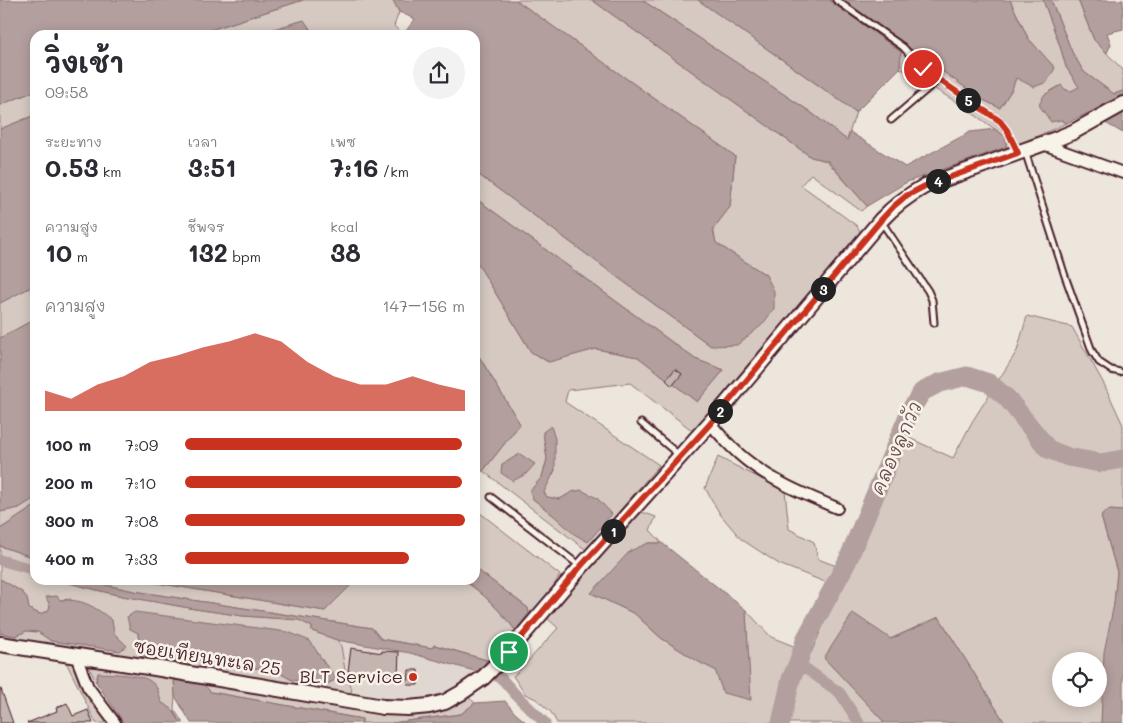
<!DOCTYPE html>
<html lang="th">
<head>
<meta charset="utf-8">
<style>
  body { margin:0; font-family:Mali,"Playpen Sans Thai",sans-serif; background:#f2f2f3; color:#2b2b33; height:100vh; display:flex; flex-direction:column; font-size:19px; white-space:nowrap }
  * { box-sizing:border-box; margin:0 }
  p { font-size:16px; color:#7c7c81 }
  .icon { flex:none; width:28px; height:28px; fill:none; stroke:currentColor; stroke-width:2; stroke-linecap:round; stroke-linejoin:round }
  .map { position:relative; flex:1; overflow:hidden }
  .details { position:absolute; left:30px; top:30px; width:450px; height:555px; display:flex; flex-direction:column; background:#fff; border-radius:15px; box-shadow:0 2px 12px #0003 }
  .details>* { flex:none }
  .buttons { position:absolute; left:1052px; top:652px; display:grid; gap:10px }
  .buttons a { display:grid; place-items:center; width:55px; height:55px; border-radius:50%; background:#fff; box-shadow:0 2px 12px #0003; font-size:25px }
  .pin { position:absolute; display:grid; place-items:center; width:42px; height:42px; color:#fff; margin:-21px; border:2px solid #fff; border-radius:50%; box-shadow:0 1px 5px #0007 }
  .km { position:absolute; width:25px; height:25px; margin:-12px; border-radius:50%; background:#222; color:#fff; font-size:14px; line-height:25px; text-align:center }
  .round { display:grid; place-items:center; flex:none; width:52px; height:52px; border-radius:26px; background:#f2f2f3 }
  .summary { display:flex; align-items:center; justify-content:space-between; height:85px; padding:0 15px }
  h1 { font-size:28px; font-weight:700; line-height:38px }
  .stats { display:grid; grid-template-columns:repeat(3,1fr); gap:8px; height:85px; padding:5px 15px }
  .stats div { display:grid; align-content:center }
  .stats b { font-size:25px; font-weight:700 }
  .stats small { font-size:14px; font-weight:400 }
  .stats p { font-size:14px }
  .chart { height:140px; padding:10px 15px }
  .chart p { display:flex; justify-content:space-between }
  .chart svg { width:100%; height:90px; margin-top:5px; fill:#c8321e; opacity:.7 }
  ul { padding:0 15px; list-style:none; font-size:16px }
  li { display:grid; grid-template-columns:80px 60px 1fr; align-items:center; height:38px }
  li i { height:12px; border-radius:6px; background:#c8321e }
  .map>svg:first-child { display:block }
  .built { fill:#e0d7d0 }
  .green { fill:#d5c9c2; stroke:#907476; fill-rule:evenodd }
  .water { fill:#b39f9d; stroke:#896c6f }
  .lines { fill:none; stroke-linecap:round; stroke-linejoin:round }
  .canal { stroke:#b39f9d; stroke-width:11 }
  .river { stroke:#b39f9d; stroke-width:19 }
  .building { fill:#c4b5b0; stroke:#4a1f2b }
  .lane-casing { stroke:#4a1f2b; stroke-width:9 }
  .street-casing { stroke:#4a1f2b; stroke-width:14 }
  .secondary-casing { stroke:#4a1f2b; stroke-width:18 }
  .lane { stroke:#f7f3e8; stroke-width:5 }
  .street { stroke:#f7f3e8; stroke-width:10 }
  .secondary { stroke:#f7f3e8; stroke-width:14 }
  .route-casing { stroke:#fff; stroke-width:10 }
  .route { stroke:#c8321e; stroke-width:6 }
  .poi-dot { fill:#c8321e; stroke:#f7f3e8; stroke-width:2 }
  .labels { text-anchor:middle; stroke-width:5; stroke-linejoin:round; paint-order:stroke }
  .street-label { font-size:18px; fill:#4a1f2b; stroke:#f7f3e8 }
  .poi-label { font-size:18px; fill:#4a1f2b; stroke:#f7f3e8; text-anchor:end }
  .water-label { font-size:19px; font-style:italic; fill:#6f4c53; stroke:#f7f3e8 }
</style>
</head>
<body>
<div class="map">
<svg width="1123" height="723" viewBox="0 0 1123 723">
  <rect width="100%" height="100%" fill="#ece6dd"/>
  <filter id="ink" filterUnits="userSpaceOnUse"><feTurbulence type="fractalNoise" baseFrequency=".02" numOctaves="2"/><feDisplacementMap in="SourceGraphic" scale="10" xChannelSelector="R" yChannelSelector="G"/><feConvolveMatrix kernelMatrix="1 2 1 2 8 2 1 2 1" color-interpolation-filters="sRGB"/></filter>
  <g filter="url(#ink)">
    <path class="built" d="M337 640 411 653 478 672 459 687 442 695 411 701 384 699 350 694 352 689 345 670 341 646Z"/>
    <path class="green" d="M303 0H393L399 12 394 26 403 35H314L304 21 253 35H195Z
      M516 0H592L811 157 827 161 867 206 861 211 811 174 801 185 857 226 861 233 791 319 711 413 693 431 630 383 568 390 565 402 659 465 586 550 483 471 520 424 475 350V259L531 352 548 362 596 349 638 357 697 402 724 370 695 359 475 198V172L711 346 766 275 716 243 713 229 730 207 735 156ZM543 432 555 470 543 492 547 497 560 499 572 492 553 515 533 499 530 491 542 477 547 459Z
      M642 0H698L856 112 847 140 809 111Z
      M829 0H842L983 100 1000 108 1012 89 1016 78 1055 68 1028 38 1010 0H1043L1060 46 1066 67 1079 87C1071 92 1068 93 1061 85V120L1067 123 1019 144 1006 147V137L958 103 900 68 901 52Z
      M1051 0H1078L1094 40 1123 70V91L1114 94 1084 72 1072 52Z
      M35 91V115L0 129V105Z
      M35 285V319L0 338V303Z
      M1027 316 1072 327 1104 384 1123 425V511L1109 510 1101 516 1117 572 1114 604 1101 723H1005L939 617 890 639 824 658 884 721 883 723H557L551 712 536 699 525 694 513 676 519 671 558 628 547 618 554 606 617 534 629 525 642 512 656 517 650 530 662 543H648L591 593 635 614 661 638 699 662 715 670 750 700 746 610 771 637 811 653 832 605 825 582 779 564 741 539 720 514 705 488 718 457 785 491 789 529 814 542 818 559 847 570 905 436 953 458 972 422 1017 351ZM1061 661H1099V699H1061Z
      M35 497V506L0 529V512L19 508Z
      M475 509 560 575 543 603 529 613 528 608 475 568Z
      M0 546 35 558V580H63L65 582 117 595 195 609 243 616 300 620 312 627V631L337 640 341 646 345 670 352 689 350 694 0 640V633L16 636 26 631 38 632 51 641 71 599 60 600 47 597 50 606 48 612 40 614 29 609 27 598 22 592 2 580H0ZM138 633 325 664 337 679 327 684 292 680 269 667 247 669 188 658 180 659 179 665 141 656Z
      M83 580H139L325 611 356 580H463C484 593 501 612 516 631L490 661 435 645 432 648 381 639 372 628 134 591Z
      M65 660 77 665 82 688 108 723H96Z
      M89 667 168 674 174 678 175 696 174 709 183 723H181L172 709 160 702 157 688 98 673 96 682Z
      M200 681 398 713 467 696 475 703 461 714 392 723H362V719L211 692Z"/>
    <path class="water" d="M0 0H303L195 35H35V91L0 105Z
      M393 0H516L735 156 730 207 713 229 716 243 766 275 774 291V309L762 325 737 345 711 346 475 172V35H403L415 19 399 12Z
      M592 0H642L809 111 847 140 850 132 905 167 970 132 995 129 1006 137V147L907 182 867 206 828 161 811 157Z
      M698 0H829L901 52 900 68 856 112Z
      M842 0H1010L1028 38 1055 68 1047 82 1034 87 1016 78 1012 89 1000 108 983 100Z
      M1043 0H1051L1072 52 1084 72 1114 94 1123 91V133L1088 113 1067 123 1061 120 1051 122 1039 105 1044 95 1061 85 1066 90 1071 91 1079 87 1066 67 1060 46Z
      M1078 0H1123V29L1107 33 1111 44 1107 53 1094 40Z
      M304 20 314 35H253Z
      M35 115V285L0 303V129Z
      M475 198 695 359 724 370 697 402 638 357 596 349 549 362 531 352 475 259Z
      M35 319V498L19 508 0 512V338Z
      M475 350 520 424 483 471H475Z
      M551 426 555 439V470L544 492 547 497 560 499 572 492 581 490 597 498 612 514 588 542 574 534 553 515 533 499 530 491 542 477 547 459 543 432Z
      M520 454 535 464 526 474 513 481 501 473 502 464Z
      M35 506V558L0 546V529Z
      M1109 510 1123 511V723H1101L1104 652 1114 604 1117 572 1101 516Z
      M648 543H662L746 610 751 700 723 693 715 670 699 662 661 638 635 614 591 593 630 551Z
      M475 568 528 608 529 613 516 631C501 612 484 593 463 580H475Z
      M0 580H2L22 592 27 598 29 609 40 614 48 611 50 606 46 597 57 596 60 600C84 599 93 606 112 620L114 633 127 646 120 651 51 641 38 632 26 631 16 636 0 633Z
      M63 580H83L134 591 372 628 381 639 432 648 434 645 490 661 478 672 410 653 337 640 312 631V627L299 620 243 616 195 609 117 595 65 582Z
      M139 580H356L325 611Z
      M135 612 288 632 310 641 325 664 337 679 327 684 292 680 269 667 247 669 188 658 180 659V665L140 656 138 633 130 629 127 617Z
      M853 613 891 639 939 617 1005 723H883V721L824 658Z
      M98 673C108 673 144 675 150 681 158 686 159 694 161 702L172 709 181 723H124L96 682Z
      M174 678 200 681 211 692 362 719V723H191L175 696Z
      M505 701 515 713 527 723H392L461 714 475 703Z"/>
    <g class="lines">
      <path class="canal" d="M0 560 35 570
        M798 663 840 693 859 723
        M483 668 502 679 516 695 545 723"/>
      <path class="river" d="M781 723 791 679 798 663 806 638 847 562 911 409 922 392 939 383 967 376 989 383 1007 398 1048 449 1068 457 1100 463 1123 459"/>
    </g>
    <path class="building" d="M675 369 682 374 672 386 666 380Z
      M351 648 382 653V651L399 652 398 675 370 674 348 671Z
      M409 670H418V685H408Z
      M0 689H1L13 723H0Z
      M67 703 73 716 88 710 93 723H27L57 711 56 708Z"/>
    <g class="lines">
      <g class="lane-casing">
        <path id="lane" d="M836 0 903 47 923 69 1000 121 1007 130 1018 153
          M891 120 939 79
          M1025 151 1065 276 1092 351 1099 362 1111 370 1120 372
          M881 221 928 291 932 300 934 323
          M641 423 679 455
          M491 497 580 566"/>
      </g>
      <g class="street-casing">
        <path id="street" d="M1043 144 1123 173
          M710 423C719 434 729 445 739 454 767 479 803 494 837 508
          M76 656 88 687 115 723"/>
      </g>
      <g class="secondary-casing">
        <path id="secondary" d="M0 644 155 668 383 707 408 708 429 706 445 702 461 693 484 677 509 651 581 567 710 423 881 220C895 205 907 196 925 186L1056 139 1073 132 1123 104"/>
      </g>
      <use href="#lane" class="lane"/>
      <use href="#street" class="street"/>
      <use href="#secondary" class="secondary"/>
    </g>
  </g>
  <g class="lines" filter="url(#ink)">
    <g class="route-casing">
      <path id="route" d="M509 652 581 566 710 424 881 220 894 206 906 196 925 186 1018 153 1007 130 1000 121 923 69"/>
    </g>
    <use href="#route" class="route"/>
  </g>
  <circle class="poi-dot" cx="413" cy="677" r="5"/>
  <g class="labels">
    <g class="street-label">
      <text transform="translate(207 658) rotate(9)" y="6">ซอยเทียนทะเล 25</text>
    </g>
    <g class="poi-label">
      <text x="403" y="683">BLT Service</text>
    </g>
    <g class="water-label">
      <text transform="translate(896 448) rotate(-66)" y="7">คลองลูกวัว</text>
    </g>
  </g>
</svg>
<div class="buttons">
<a><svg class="icon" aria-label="locate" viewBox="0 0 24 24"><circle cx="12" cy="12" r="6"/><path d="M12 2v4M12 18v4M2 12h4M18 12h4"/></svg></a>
</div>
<div class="pin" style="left:509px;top:652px;background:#1e9e55"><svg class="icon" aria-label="arrive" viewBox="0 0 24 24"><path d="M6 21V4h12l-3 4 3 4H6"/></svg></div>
<div class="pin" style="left:923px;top:69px;background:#d93025"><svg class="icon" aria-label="check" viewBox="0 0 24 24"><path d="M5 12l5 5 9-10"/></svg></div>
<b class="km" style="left:613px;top:531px">1</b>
<b class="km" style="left:720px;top:411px">2</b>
<b class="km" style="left:823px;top:289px">3</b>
<b class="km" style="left:938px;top:181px">4</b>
<b class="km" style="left:968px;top:100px">5</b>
<section class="details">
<div class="summary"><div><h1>วิ่งเช้า</h1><p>09:58</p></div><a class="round"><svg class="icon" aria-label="share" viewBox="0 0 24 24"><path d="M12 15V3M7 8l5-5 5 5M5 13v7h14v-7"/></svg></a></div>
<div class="stats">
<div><p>ระยะทาง</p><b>0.53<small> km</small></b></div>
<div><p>เวลา</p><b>3:51</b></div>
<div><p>เพซ</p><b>7:16<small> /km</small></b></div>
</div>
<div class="stats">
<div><p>ความสูง</p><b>10<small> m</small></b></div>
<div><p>ชีพจร</p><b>132<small> bpm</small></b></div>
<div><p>kcal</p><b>38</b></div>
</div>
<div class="chart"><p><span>ความสูง</span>147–156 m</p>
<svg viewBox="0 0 160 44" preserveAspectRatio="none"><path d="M0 44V34L10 38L20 31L30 27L40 20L50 17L60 13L70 10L80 6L90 10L100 20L110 27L120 31L130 31L140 27L150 31L160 34V44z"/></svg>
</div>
<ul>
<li><b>100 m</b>7:09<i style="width:99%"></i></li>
<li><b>200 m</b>7:10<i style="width:99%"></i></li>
<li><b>300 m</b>7:08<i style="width:100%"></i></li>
<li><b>400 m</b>7:33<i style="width:80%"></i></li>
</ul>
</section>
</div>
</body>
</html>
